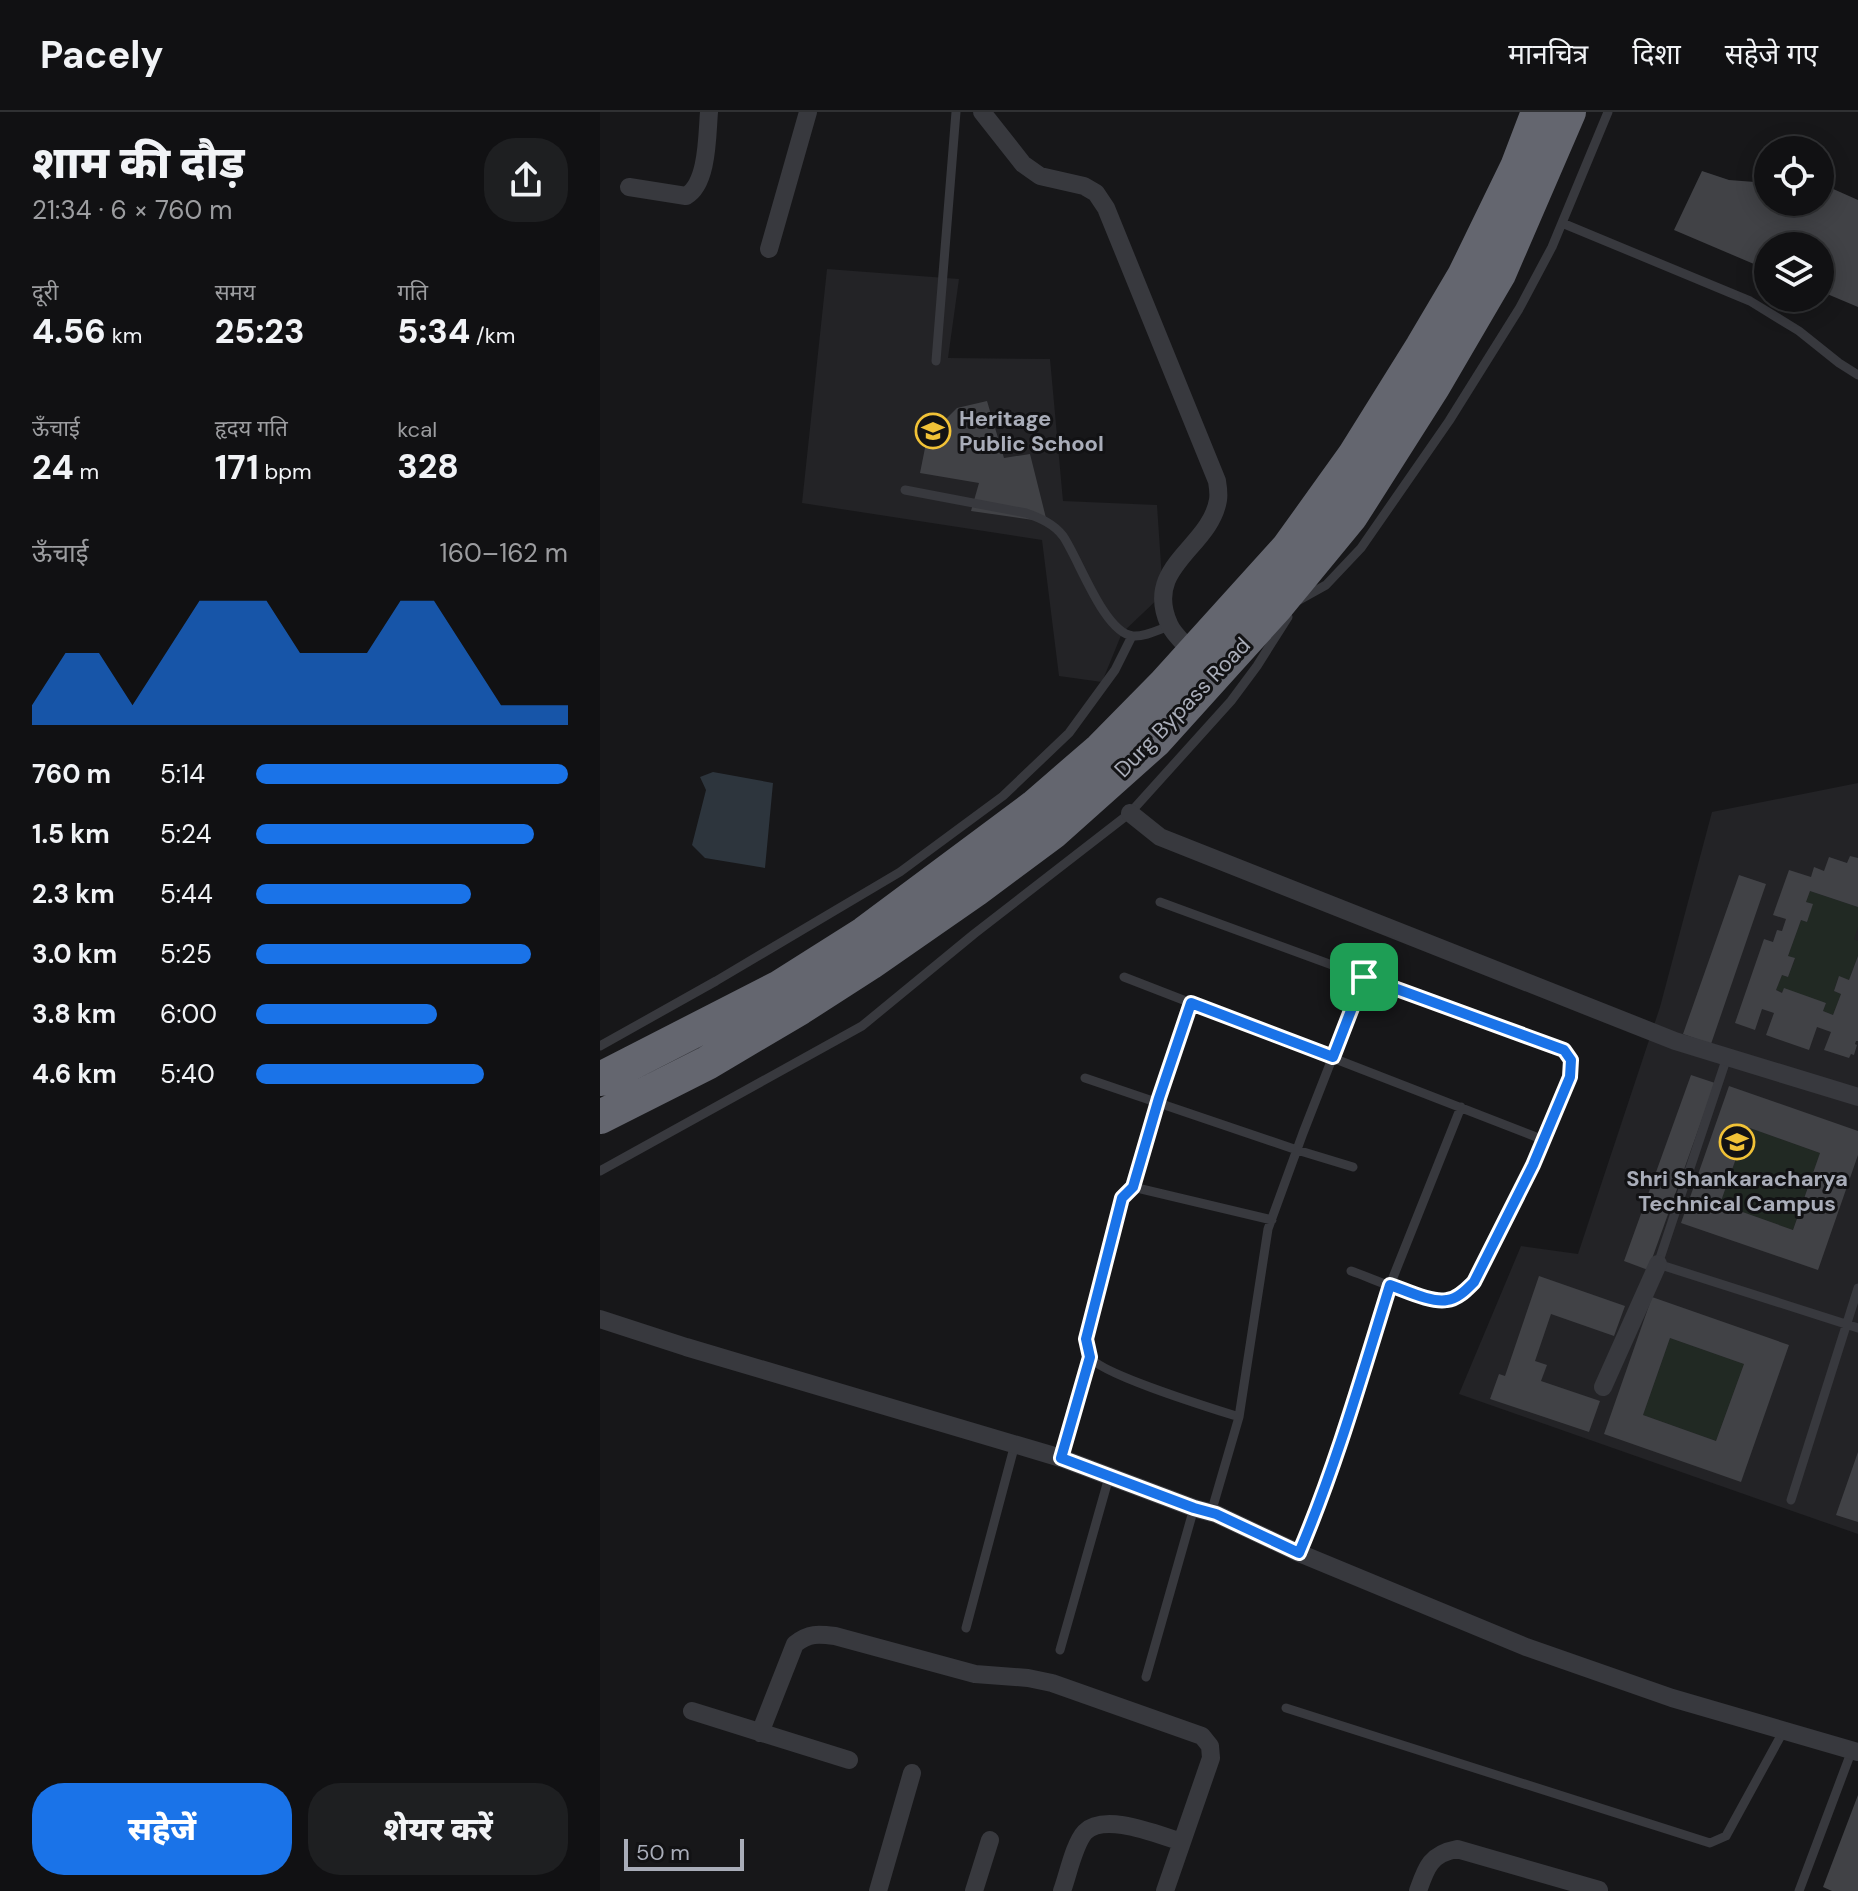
<!DOCTYPE html>
<html lang="hi">
<head>
<meta charset="utf-8">
<style>
  body { margin:0; font-family:"DM Sans","Noto Sans Devanagari",sans-serif; background:#1e1f21; color:#f1f3f6; height:100vh; display:flex; flex-direction:column; font-size:30px; white-space:nowrap }
  * { box-sizing:border-box; margin:0 }
  p { font-size:26px; color:#9c9da0 }
  .icon { flex:none; width:44px; height:44px; fill:none; stroke:currentColor; stroke-width:2; stroke-linecap:round; stroke-linejoin:round }
  .map { position:relative; flex:1; overflow:hidden }
  .side { display:flex; flex-direction:column; background:#111113; width:600px }
  .side>* { flex:none }
  .buttons { position:absolute; left:1154px; top:24px; display:grid; gap:16px }
  .buttons a { display:grid; place-items:center; width:80px; height:80px; border-radius:50%; background:#111113; box-shadow:0 4px 20px #0003,0 0 0 2px #303133; font-size:40px }
  .scale { position:absolute; left:24px; bottom:20px; width:120px; box-sizing:border-box; padding-left:8px; border:4px solid #a9adb9; border-top:0; font-size:22px; line-height:28px; white-space:nowrap; color:#a9adb9; -webkit-text-stroke:6px #121214; paint-order:stroke }
  .pin { position:absolute; display:grid; place-items:center; width:68px; height:68px; color:#fff; margin:-34px; border-radius:16px; box-shadow:0 4px 12px #0006 }
  .round { display:grid; place-items:center; flex:none; width:84px; height:84px; border-radius:32px; background:#1e1f21 }
  .headline { display:flex; align-items:center; justify-content:space-between; height:136px; padding:0 32px }
  h1 { font-size:44px; font-weight:800; line-height:60px }
  .figures { display:grid; grid-template-columns:repeat(3,1fr); gap:12px; height:136px; padding:8px 32px }
  .figures div { display:grid; align-content:center }
  .figures b { font-size:34px; font-weight:800 }
  .figures small { font-size:22px; font-weight:400 }
  .figures p { font-size:22px }
  .chart { height:224px; padding:16px 32px }
  .chart p { display:flex; justify-content:space-between }
  .chart svg { width:100%; height:144px; margin-top:8px; fill:#1a73e8; opacity:.7 }
  .cta { display:flex; gap:16px; margin-top:auto; padding:16px 32px }
  .cta a { flex:1; height:92px; border-radius:32px; background:#1a73e8; color:#fff; font-size:32px; font-weight:800; line-height:92px; text-align:center }
  .cta a+a { background:#1e1f21; color:#f1f3f6 }
  ul { padding:0 32px; list-style:none; font-size:26px }
  li { display:grid; grid-template-columns:128px 96px 1fr; align-items:center; height:60px }
  li i { height:20px; border-radius:10px; background:#1a73e8 }
  header { display:flex; align-items:center; gap:48px; box-sizing:border-box; height:112px; padding:0 40px; background:#111113; border-bottom:2px solid #303133 }
  header strong { font-size:38px }
  nav { display:flex; gap:44px; margin-inline-start:auto; font-size:28px }
  main { display:flex; flex:1; min-height:0 }
  .map>svg:first-child { display:block }
  .built { fill:#232326 }
  .green { fill:#212923 }
  .water { fill:#2d353d }
  .building { fill:#414246; fill-rule:evenodd }
  .lines { fill:none; stroke-linecap:round; stroke-linejoin:round }
  .lane { stroke:#38393e; stroke-width:9 }
  .street { stroke:#38393e; stroke-width:18 }
  .highway { stroke:#64666f; stroke-width:34 }
  .route-casing { stroke:#fff; stroke-width:16 }
  .route { stroke:#1a73e8; stroke-width:10 }
  .labels { text-anchor:middle; stroke-width:6; stroke-linejoin:round; paint-order:stroke }
  .poi-label { font-size:22px; font-weight:bold; fill:#a9adb9; stroke:#121214; text-anchor:start }
  .street-label { font-size:22px; fill:#a9adb9; stroke:#121214 }
</style>
</head>
<body>
<header>
<strong>Pacely</strong>
<nav><a>मानचित्र</a><a>दिशा</a><a>सहेजे गए</a></nav>
</header>
<main>
<section class="side">
<div class="headline"><div><h1>शाम की दौड़</h1><p>21:34 · 6 × 760 m</p></div><a class="round"><svg class="icon" aria-label="share" viewBox="0 0 24 24"><path d="M12 15V3M7 8l5-5 5 5M5 13v7h14v-7"/></svg></a></div>
<div class="figures">
<div><p>दूरी</p><b>4.56<small> km</small></b></div>
<div><p>समय</p><b>25:23</b></div>
<div><p>गति</p><b>5:34<small> /km</small></b></div>
</div>
<div class="figures">
<div><p>ऊँचाई</p><b>24<small> m</small></b></div>
<div><p>हृदय गति</p><b>171<small> bpm</small></b></div>
<div><p>kcal</p><b>328</b></div>
</div>
<div class="chart"><p><span>ऊँचाई</span>160–162 m</p>
<svg viewBox="0 0 160 44" preserveAspectRatio="none"><path d="M0 44V38L10 22L20 22L30 38L40 22L50 6L60 6L70 6L80 22L90 22L100 22L110 6L120 6L130 22L140 38L150 38L160 38V44z"/></svg>
</div>
<ul>
<li><b>760 m</b>5:14<i style="width:100%"></i></li>
<li><b>1.5 km</b>5:24<i style="width:89%"></i></li>
<li><b>2.3 km</b>5:44<i style="width:69%"></i></li>
<li><b>3.0 km</b>5:25<i style="width:88%"></i></li>
<li><b>3.8 km</b>6:00<i style="width:58%"></i></li>
<li><b>4.6 km</b>5:40<i style="width:73%"></i></li>
</ul>
<div class="cta"><a>सहेजें</a><a>शेयर करें</a></div>
</section>
<div class="map">
<svg width="1258" height="1779" viewBox="0 0 1258 1779">
  <rect width="100%" height="100%" fill="#171719"/>
  <path class="built" d="M227 157 359 167 348 246 450 247 463 389 557 393 563 482 522 521 502 570 459 564 442 428 202 391Z
    M1258 671V1422L859 1282 921 1134 978 1142 1060 895 1112 700Z"/>
  <path class="green" d="M1210 779 1258 795V815L1254 827 1258 829V843L1249 868 1238 865 1234 879 1241 882 1233 903 1223 899 1226 891 1176 878 1182 863 1188 865 1195 847 1188 844 1201 808 1207 810 1212 792 1206 790Z
    M1147 1015 1220 1041 1193 1118 1120 1092Z
    M1070 1226 1144 1252 1116 1329 1043 1303Z"/>
  <path class="water" d="M113 660 173 671 165 756 105 746 92 733 106 678 100 665Z"/>
  <path class="building" d="M1102 59 1129 68 1168 71V90H1220V75L1231 76 1258 88V195L1220 179V134H1168V158L1074 118Z
    M387 289 404 346 430 342 447 410 371 399 379 371 320 361 327 326 357 296Z
    M1250 744 1258 746V795L1210 779 1206 790 1213 792 1207 810 1201 808 1188 844 1195 846 1188 865 1182 863 1176 878 1182 881 1184 876 1226 891 1223 899 1233 903 1241 882 1234 879 1239 864 1249 868 1258 844V929H1256L1255 932 1257 933 1254 943 1251 942 1249 946 1224 938 1231 920 1217 915 1209 938 1166 923 1174 901 1162 897 1155 918 1135 911 1164 827 1173 830 1177 818 1182 819 1186 807 1173 803 1189 758 1211 765 1214 755 1224 759 1229 745 1247 751Z
    M1139 763 1166 772 1111 932 1083 922Z
    M1091 963 1115 971 1048 1158 1024 1149Z
    M1129 974 1258 1019V1043L1218 1158 1081 1111ZM1147 1015 1220 1041 1193 1118 1120 1092Z
    M939 1164 1025 1194 1014 1224 951 1202 935 1249 947 1253 941 1269 1000 1289 989 1320 890 1287 899 1262 905 1264Z
    M1052 1185 1189 1233 1141 1370 1004 1322ZM1070 1226 1144 1252 1116 1329 1043 1303Z
    M1258 1340V1410L1236 1403Z
    M1258 1683V1779H1232L1223 1775Z"/>
  <g class="lines">
    <path class="lane" d="M962 111 1150 189 1199 219 1239 251 1258 263
      M336 249 356 0
      M305 378 426 401C440 406 454 412 463 424 479 447 504 521 533 524 544 525 558 518 569 514
      M699 488 726 473 761 436 849 309 919 197 952 135 1008 0
      M560 790 964 938 971 948 970 965 933 1053 874 1170C867 1177 859 1186 848 1188 828 1192 772 1166 751 1159
      M524 865 944 1028
      M0 934 116 869 300 760 403 684 469 621 515 558 532 524
      M1127 945 1058 1152 1258 1216
      M485 966 697 1038 753 1055
      M0 1059 262 914 374 822 530 701 631 589 657 554 688 505
      M533 1075 559 986 591 891
      M639 1305C614 1297 500 1262 490 1245 487 1241 487 1232 486 1227L522 1086 533 1075 672 1108
      M461 1346 490 1245
      M1191 1388 1258 1176
      M611 1401 639 1305 668 1117 703 1021 764 865
      M699 1441 739 1338 790 1173 861 995
      M366 1516 415 1332
      M460 1538 509 1365
      M546 1565 594 1396
      M686 1596 1110 1731 1126 1724 1184 1618
      M1199 1779 1252 1638"/>
    <path class="street" d="M382 0 423 52 440 64 484 74 496 81 506 96 617 369C618 375 619 382 618 388 610 436 543 454 569 512 573 522 585 532 593 541
      M29 75 86 84C108 72 107 23 109 0
      M169 137 208 0
      M530 701 560 725 1075 929 1258 985
      M0 1207 86 1235 461 1346 594 1396 616 1402 699 1441 926 1535 1072 1586 1258 1640
      M1003 1275 1058 1152
      M92 1599 249 1648
      M160 1621 195 1532C209 1521 218 1522 235 1524L375 1562 428 1566 452 1571 602 1624 610 1634 611 1646 565 1779
      M278 1779 312 1661
      M374 1779 390 1728
      M462 1779C468 1763 474 1732 485 1720 505 1700 558 1723 582 1730
      M818 1779C826 1756 830 1742 857 1737L999 1778"/>
    <path class="highway" d="M0 967 178 876 265 821 434 695 501 637 565 572 688 436 754 344 822 235 864 164 917 55 938 0
      M0 1005 107 951 200 896 270 851 375 778 453 720 555 629 677 494 751 404 833 275 899 162 969 0"/>
  </g>
  <g class="lines">
    <g class="route-casing">
      <path id="route" d="M764 865 964 938 971 948 970 965 933 1053 874 1170C867 1177 858 1187 847 1188 831 1191 805 1178 790 1173 762 1263 736 1354 699 1441L616 1402 594 1396 461 1346 490 1245 486 1227 522 1086 533 1075 559 986 591 891 733 945Z"/>
    </g>
    <use href="#route" class="route"/>
  </g>
  <defs>
    <g id="school-ring" transform="scale(1.8)"><circle r="9.5" fill="#121214" stroke="#f1c237" stroke-width="1.5"/><path d="M0-5L7-2L0 1L-7-2ZM-4 1L0 2.5L4 1V4Q0 6-4 4Z" fill="#f1c237"/></g>
    <g id="university-ring" transform="scale(1.8)"><circle r="9.5" fill="#121214" stroke="#f1c237" stroke-width="1.5"/><path d="M0-5L7-2L0 1L-7-2ZM-4 1L0 2.5L4 1V4Q0 6-4 4Z" fill="#f1c237"/></g>
  </defs>
  <g fill-rule="evenodd">
    <use href="#school-ring" x="333" y="319"/>
    <use href="#university-ring" x="1137" y="1030"/>
  </g>
  <g class="labels">
    <g class="poi-label">
      <text x="359" y="314">Heritage<tspan x="359" dy="25">Public School</tspan></text>
      <text x="1137" y="1074" text-anchor="middle">Shri Shankaracharya<tspan x="1137" dy="25">Technical Campus</tspan></text>
    </g>
    <g class="street-label">
      <text transform="translate(582 595) rotate(-46)" y="8">Durg Bypass Road</text>
    </g>
  </g>
</svg>
<div class="buttons">
<a><svg class="icon" aria-label="locate" viewBox="0 0 24 24"><circle cx="12" cy="12" r="6"/><path d="M12 2v4M12 18v4M2 12h4M18 12h4"/></svg></a>
<a><svg class="icon" aria-label="layers" viewBox="0 0 24 24"><path d="M12 4l9 5-9 5-9-5zM3 14l9 5 9-5"/></svg></a>
</div>
<div class="scale">50 m</div>
<div class="pin" style="left:764px;top:865px;background:#1e9e55"><svg class="icon" aria-label="arrive" viewBox="0 0 24 24"><path d="M6 21V4h12l-3 4 3 4H6"/></svg></div>
</div>
</main>
</body>
</html>
